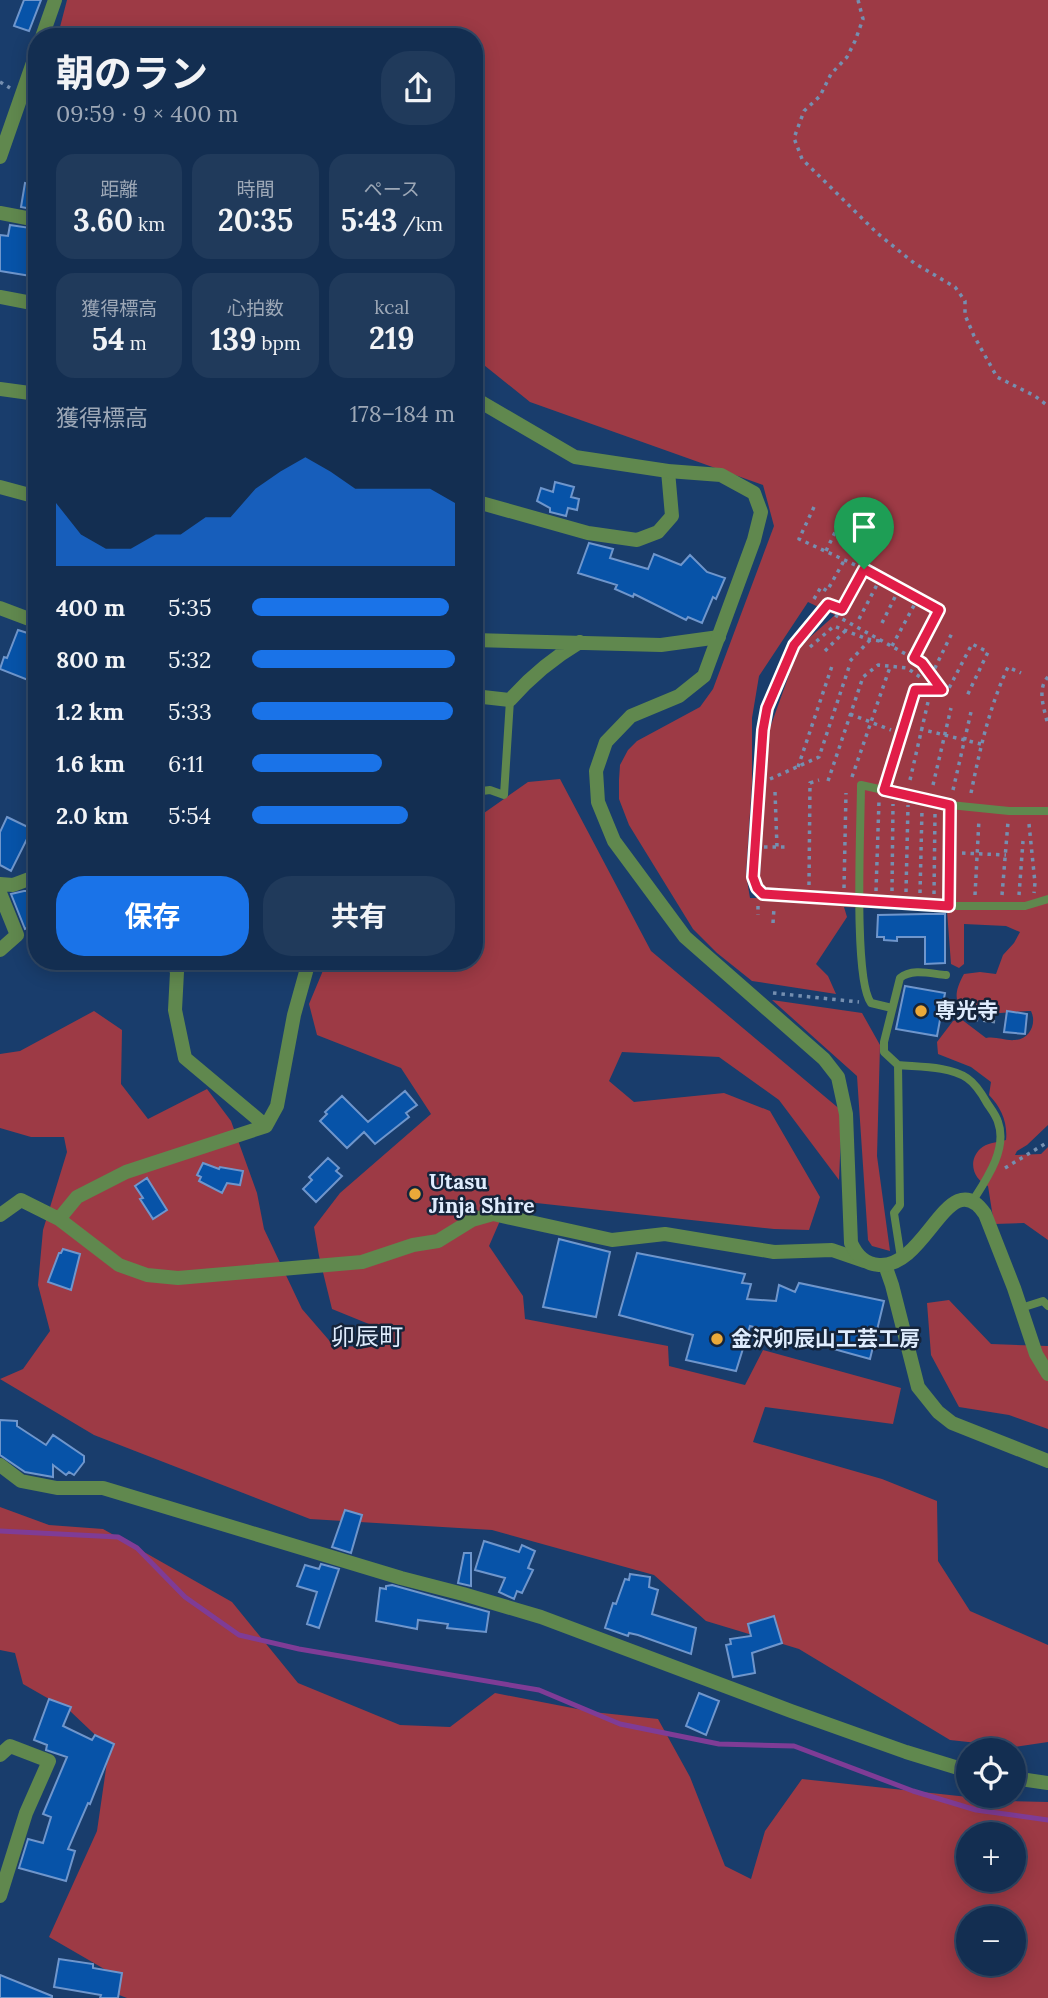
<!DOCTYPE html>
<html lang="ja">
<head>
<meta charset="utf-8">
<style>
  body { margin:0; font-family:Lora,"Noto Sans JP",serif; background:#203a5b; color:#f1f3f6; height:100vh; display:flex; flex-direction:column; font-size:26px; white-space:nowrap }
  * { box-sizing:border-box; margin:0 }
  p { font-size:23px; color:#9da8b7 }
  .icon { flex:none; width:38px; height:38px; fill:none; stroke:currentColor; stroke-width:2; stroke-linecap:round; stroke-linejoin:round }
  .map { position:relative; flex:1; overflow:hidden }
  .drawer { position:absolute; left:28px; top:28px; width:455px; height:942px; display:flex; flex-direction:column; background:#132e51; border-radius:28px; box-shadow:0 4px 18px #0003,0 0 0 2px #324a68 }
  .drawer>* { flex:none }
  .controls { position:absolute; left:956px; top:1738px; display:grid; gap:14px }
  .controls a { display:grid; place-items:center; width:70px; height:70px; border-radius:50%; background:#132e51; box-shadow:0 4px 18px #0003,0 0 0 2px #324a68; font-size:35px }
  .pin { position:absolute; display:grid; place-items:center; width:60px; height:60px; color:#fff; margin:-72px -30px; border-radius:50% 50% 50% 0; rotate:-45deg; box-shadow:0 0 7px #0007 }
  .pin .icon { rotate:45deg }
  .round { display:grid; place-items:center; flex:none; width:74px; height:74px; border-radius:28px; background:#203a5b }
  .headline { display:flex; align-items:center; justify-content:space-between; height:119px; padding:0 28px }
  h1 { font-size:38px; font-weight:700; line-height:52px }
  .metrics { display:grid; grid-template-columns:repeat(3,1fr); gap:10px; height:119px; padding:7px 28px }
  .metrics div { display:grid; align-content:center; border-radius:18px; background:#203a5b; text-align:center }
  .metrics b { font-size:30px; font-weight:700 }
  .metrics small { font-size:19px; font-weight:400 }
  .metrics p { font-size:19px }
  .chart { height:196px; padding:14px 28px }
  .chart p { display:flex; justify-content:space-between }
  .chart svg { width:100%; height:126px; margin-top:7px; fill:#1a73e8; opacity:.7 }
  .action { display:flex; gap:14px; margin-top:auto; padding:14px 28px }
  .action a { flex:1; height:80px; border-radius:28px; background:#1a73e8; color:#fff; font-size:28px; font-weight:700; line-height:80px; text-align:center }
  .action a+a { background:#203a5b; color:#f1f3f6 }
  ul { padding:0 28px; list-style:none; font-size:23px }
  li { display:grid; grid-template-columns:112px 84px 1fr; align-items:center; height:52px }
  li i { height:18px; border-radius:9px; background:#1a73e8 }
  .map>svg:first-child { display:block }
  .green { fill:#9d3a45; fill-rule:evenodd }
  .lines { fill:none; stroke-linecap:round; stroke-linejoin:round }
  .stream { stroke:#7f3c96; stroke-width:5 }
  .building { fill:#0753a8; stroke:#6f96cc; stroke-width:2 }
  .path { stroke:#758fb0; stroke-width:3.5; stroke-dasharray:3.5 5; stroke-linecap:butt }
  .service { stroke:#60884e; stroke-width:8 }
  .minor { stroke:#60884e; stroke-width:14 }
  .tertiary { stroke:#60884e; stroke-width:14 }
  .route-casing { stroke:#fff; stroke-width:14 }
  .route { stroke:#e11d48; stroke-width:9 }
  .poi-dot { fill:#eba939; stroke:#15243a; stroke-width:2.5 }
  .labels { text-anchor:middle; stroke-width:5; stroke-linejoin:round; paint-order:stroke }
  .poi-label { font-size:21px; font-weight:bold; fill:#dfecfd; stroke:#15243a; text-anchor:start }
  .quarter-label { font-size:24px; fill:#dfecfd; stroke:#15243a }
</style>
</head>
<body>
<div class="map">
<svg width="1048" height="1998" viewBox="0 0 1048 1998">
  <rect width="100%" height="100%" fill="#193d6c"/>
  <path class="green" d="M67 0H1048V1125L1027 1145 1017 1151 1015 1155 1041 1154 1048 1147V1240L1024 1223 994 1224 988 1186C974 1180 967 1162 980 1149 986 1143 998 1142 1006 1140 1008 1123 1001 1107 989 1095L991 1082 971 1067 938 1054 937 1042 953 1021 961 1019 986 1038C996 1036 1005 1041 1015 1040 1030 1039 1037 1023 1031 1011 1003 1011 934 1027 964 974L980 972 996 974 1003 955 1014 943 1020 932 1006 926 964 924V964L959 968 951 964 947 911 844 907 847 917 816 964 828 976 836 994 752 981 717 953 693 929 629 825 619 799V780L620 765 628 750 637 741 700 707 713 689 774 526 763 485 530 402 474 357V37H89L60 27ZM808 602 835 615 799 647 766 739 759 898H750L746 874 752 782V718L759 676Z
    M560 779 651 951 842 1111 839 1180 779 1100 719 1057 622 1052 609 1081 634 1102 724 1093 770 1111 820 1197 809 1230 774 1229 509 1200 489 1246 523 1296 525 1319 668 1346 669 1366 745 1385 763 1350 901 1388 893 1424 765 1407 753 1442 882 1479 937 1501 938 1561 970 1611 1048 1645V1742L1014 1747 950 1740 799 1649 706 1621 654 1575 492 1530 310 1519 94 1435 0 1379 23 1369 50 1331 38 1285 43 1230 67 1152 64 1137H31L0 1128V1054L20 1051 94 1011 122 1030 121 1084 148 1119 207 1089 231 1121 257 1193 264 1229 302 1309 334 1346 384 1347 391 1333 332 1309 319 1256 314 1227 340 1193 431 1114 401 1068 317 1035 309 1004 327 961H474V820L528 782Z
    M772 1000 862 1013 880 1045 877 1156 890 1251 872 1246 868 1240 857 1076Z
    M949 1300 991 1344 1048 1346V1429L1009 1415 959 1407 931 1355 927 1303Z
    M0 1507 49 1525 103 1529 137 1548 232 1602 298 1683 400 1725 450 1727 495 1693 593 1712 658 1719 690 1777 725 1866 751 1879 765 1831 802 1779 1005 1801 1048 1802V1998H127L114 1993 106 1970 49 1937 97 1831 109 1748 70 1711 23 1684 15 1653 0 1650ZM968 1834H1013V1880H968ZM968 1918H1013V1964H968Z"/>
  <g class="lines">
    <path class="stream" d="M0 1531 118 1537 137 1548 185 1597 239 1635 299 1649 539 1690 620 1724 719 1744 794 1746 913 1791 976 1810 1048 1820"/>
  </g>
  <path class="building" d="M24 0H41L29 31 14 26Z
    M25 183 37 185V210L21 207Z
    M10 225 37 229V277L0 271V235L8 236Z
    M555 482 574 487 571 497 579 499 577 510 568 508 566 516 550 512V508L537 501 541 488 553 492Z
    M589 543 613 549 610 558 648 569 654 554 681 565 690 555 707 572 725 578 716 599 713 597 702 623 688 617 686 620 634 594 633 597 615 589 617 585 578 573Z
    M18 630 37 636V647L31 661 34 662 33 668 28 680 0 669 4 657 7 658Z
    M7 817 32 829 11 871 0 865V832Z
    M24 891H37V924L25 929 11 894Z
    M926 914H945V963L925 964V937H897V941L884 940V937H877L878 915Z
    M905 986 945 993 937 1036 896 1029Z
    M1007 1011 1027 1014 1025 1034 1004 1032Z
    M405 1091 417 1105 406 1113 409 1117 375 1144 364 1132 347 1148 320 1121 327 1114 325 1112 342 1096 368 1122Z
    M328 1158 339 1168 336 1171 342 1176 316 1202 303 1189 312 1180 309 1177Z
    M203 1163 219 1169 220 1167 243 1171 240 1185 227 1183 222 1193 199 1181 201 1177 197 1175Z
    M147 1178 167 1210 153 1219 140 1199 143 1198 135 1186Z
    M559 1239 610 1252 596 1317 543 1307Z
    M63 1249 80 1254 71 1290 48 1282 59 1253H61Z
    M637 1253 745 1274 742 1283 751 1284 747 1299 776 1301 779 1285 795 1292 799 1283 884 1301 870 1359 750 1326 736 1371 686 1360 693 1335 619 1315Z
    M0 1420 17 1421V1426L46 1445 53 1435 84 1456V1462L74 1475 69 1472 66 1475 53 1465V1477L25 1472 0 1455Z
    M345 1510 362 1515 351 1553 332 1547Z
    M484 1541 519 1552 522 1545 535 1551 528 1568 533 1570 522 1593 517 1591 514 1599 499 1592 505 1578 475 1570Z
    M464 1553H471V1586L458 1583Z
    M321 1564 339 1569 319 1628 307 1624 317 1592 297 1586 305 1565 319 1569Z
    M630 1574 650 1577 649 1587 658 1590 652 1614 696 1628 691 1654 638 1635 629 1633 628 1636 605 1628 613 1603 616 1604 625 1579 629 1580Z
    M392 1585 489 1612 486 1632 447 1628 448 1624 418 1620 417 1629 376 1621 380 1588 386 1589V1586Z
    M774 1616 782 1643 752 1653 755 1673 733 1677 726 1645 731 1644 730 1639 751 1636 748 1624Z
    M699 1693 719 1701 706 1735 686 1726Z
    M49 1699 71 1707 63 1726 92 1740 95 1735 114 1744 90 1804 88 1803 68 1849 75 1851 66 1881 19 1868 28 1839 43 1843 51 1817 43 1814 67 1757 46 1750 47 1745 34 1740Z
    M59 1959 93 1964V1968L122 1973 118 1998H100L101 1995 54 1987Z
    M0 1975 52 1996V1998H0Z"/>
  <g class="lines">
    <path class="path" d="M858 0 863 19 855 41 847 57 831 74 820 96 804 111 794 138 802 159 877 233 914 263 955 287 965 301V315L974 336 997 377 1035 396 1048 406
      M0 82 10 88
      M814 507 799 539 864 569 938 610 914 658
      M826 551 841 520
      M814 599 821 587 827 591 845 559
      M837 607 842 609 864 569
      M835 615 922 663 942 690 926 691
      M859 619 880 579
      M882 623 900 587
      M892 646 918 598
      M810 647 834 626 867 639 880 641
      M825 651 846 630
      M850 661 870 640
      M931 676 952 633
      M1048 677C1036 690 1045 710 1048 726
      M942 690H948L972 644 988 652 966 698
      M850 714 891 730
      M920 729 981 744
      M798 767 833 663
      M852 777 890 667
      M770 779 819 757 849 667
      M910 780 928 702
      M828 781 863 677 878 665 907 668 920 677 919 680
      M933 785 951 708
      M953 790 971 712
      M775 792 777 847
      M971 793C980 749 989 708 1008 667L1021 673
      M1029 824 1035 883 1034 893
      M764 847H788
      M962 853 1006 855
      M809 885 810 783 819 780
      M844 888 846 793
      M876 891 879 801
      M892 891 893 804
      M906 892 908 805
      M920 893 922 810
      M934 894 935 814
      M975 895 979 819
      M1002 895 1008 822
      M1019 895 1023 841
      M758 906V915
      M773 923 774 908
      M82 961 85 965 91 968 138 961
      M773 993 859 1002
      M941 1015 997 1022
      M1005 1168 1048 1142"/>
    <path class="service" d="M828 604 794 645 767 708 763 730 753 877 757 888 763 894 927 906H1025L1048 899
      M884 790 915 690
      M474 792 490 790 504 795 510 700
      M950 805 1009 811H1048
      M892 1008 871 1003C853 980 861 822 861 785L950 805 949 906
      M898 1065C919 1067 949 1066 967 1078 976 1084 982 1094 987 1103 991 1109 996 1115 998 1122 1008 1149 986 1180 972 1202
      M901 1258 894 1213 900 1205 898 1065 884 1052V1042L900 978C912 968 932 974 946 975
      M1021 1308 1043 1301 1048 1306"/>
    <path class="minor" d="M0 213 37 220
      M0 389 37 394
      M0 487 37 497
      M474 501 588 533 637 540 658 532 672 516 668 471
      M0 608 37 622
      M474 640 661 645 719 637
      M474 696 510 700C531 676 553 658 580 642
      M0 884 13 885 37 876
      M0 893 17 935 0 950
      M173 961 177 972 175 1010 185 1058 266 1126
      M0 1215 21 1200 59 1219 119 1265 147 1275 178 1278 362 1262 413 1245 438 1241 472 1220 493 1214 612 1240 665 1234 774 1252 832 1250 864 1261
      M59 1219 77 1197 126 1172 266 1126 277 1106 294 1015 309 961
      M885 1265 892 1285 918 1387 938 1412 952 1423 1048 1461
      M0 1465 21 1481 57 1488H103L401 1578 463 1594 541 1617 791 1711 906 1752 968 1771
      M0 1755 10 1746 49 1761 26 1813 0 1896
      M1013 1778 1048 1783"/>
    <path class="tertiary" d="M42 37 55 0
      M0 157 37 51
      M0 297 37 304
      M474 398 575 457 668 471 721 475 754 493 761 512 754 540 704 676 679 696 631 716 606 742 596 771 598 802 614 841 685 937 824 1059 838 1077 846 1114 851 1243C857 1256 865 1264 879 1265 914 1267 935 1211 958 1201 970 1196 979 1205 985 1214L1014 1288 1036 1354 1048 1374"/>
  </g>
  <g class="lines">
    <g class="route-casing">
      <path id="route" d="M864 569 939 610 914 658 922 663 942 690H915L884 790 950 805 949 906 763 894 757 888 753 877 763 730 767 708 794 645 828 604 842 609Z"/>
    </g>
    <use href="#route" class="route"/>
  </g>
  <g class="poi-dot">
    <circle cx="921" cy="1011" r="7"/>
    <circle cx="415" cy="1194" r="7"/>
    <circle cx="717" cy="1339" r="7"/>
  </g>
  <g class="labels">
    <g class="poi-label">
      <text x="935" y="1018">専光寺</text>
      <text x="429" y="1189">Utasu<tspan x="429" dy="24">Jinja Shire</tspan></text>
      <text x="731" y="1346">金沢卯辰山工芸工房</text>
    </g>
    <g class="quarter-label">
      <text x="367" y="1345">卯辰町</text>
    </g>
  </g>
</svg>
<div class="controls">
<a><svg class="icon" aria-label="locate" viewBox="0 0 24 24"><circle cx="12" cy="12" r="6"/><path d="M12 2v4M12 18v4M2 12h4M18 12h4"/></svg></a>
<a>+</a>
<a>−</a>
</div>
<div class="pin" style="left:864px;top:569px;background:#1e9e55"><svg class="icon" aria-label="arrive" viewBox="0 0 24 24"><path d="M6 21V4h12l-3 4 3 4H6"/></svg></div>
<section class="drawer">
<div class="headline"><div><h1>朝のラン</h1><p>09:59 · 9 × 400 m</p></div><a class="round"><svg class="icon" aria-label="share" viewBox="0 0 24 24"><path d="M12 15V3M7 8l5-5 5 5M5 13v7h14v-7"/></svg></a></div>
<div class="metrics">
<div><p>距離</p><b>3.60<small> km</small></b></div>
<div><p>時間</p><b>20:35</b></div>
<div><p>ペース</p><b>5:43<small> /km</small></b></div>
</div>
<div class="metrics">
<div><p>獲得標高</p><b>54<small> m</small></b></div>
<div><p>心拍数</p><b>139<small> bpm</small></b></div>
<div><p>kcal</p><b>219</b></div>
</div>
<div class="chart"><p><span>獲得標高</span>178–184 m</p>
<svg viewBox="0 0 160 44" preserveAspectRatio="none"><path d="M0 44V22L10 33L20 38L30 38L40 33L50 33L60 27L70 27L80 17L90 11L100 6L110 11L120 17L130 17L140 17L150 17L160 22V44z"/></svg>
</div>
<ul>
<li><b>400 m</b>5:35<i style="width:97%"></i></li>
<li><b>800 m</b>5:32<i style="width:100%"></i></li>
<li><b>1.2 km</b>5:33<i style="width:99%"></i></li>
<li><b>1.6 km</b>6:11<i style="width:64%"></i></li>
<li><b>2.0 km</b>5:54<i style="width:77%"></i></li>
</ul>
<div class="action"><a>保存</a><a>共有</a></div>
</section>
</div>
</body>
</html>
